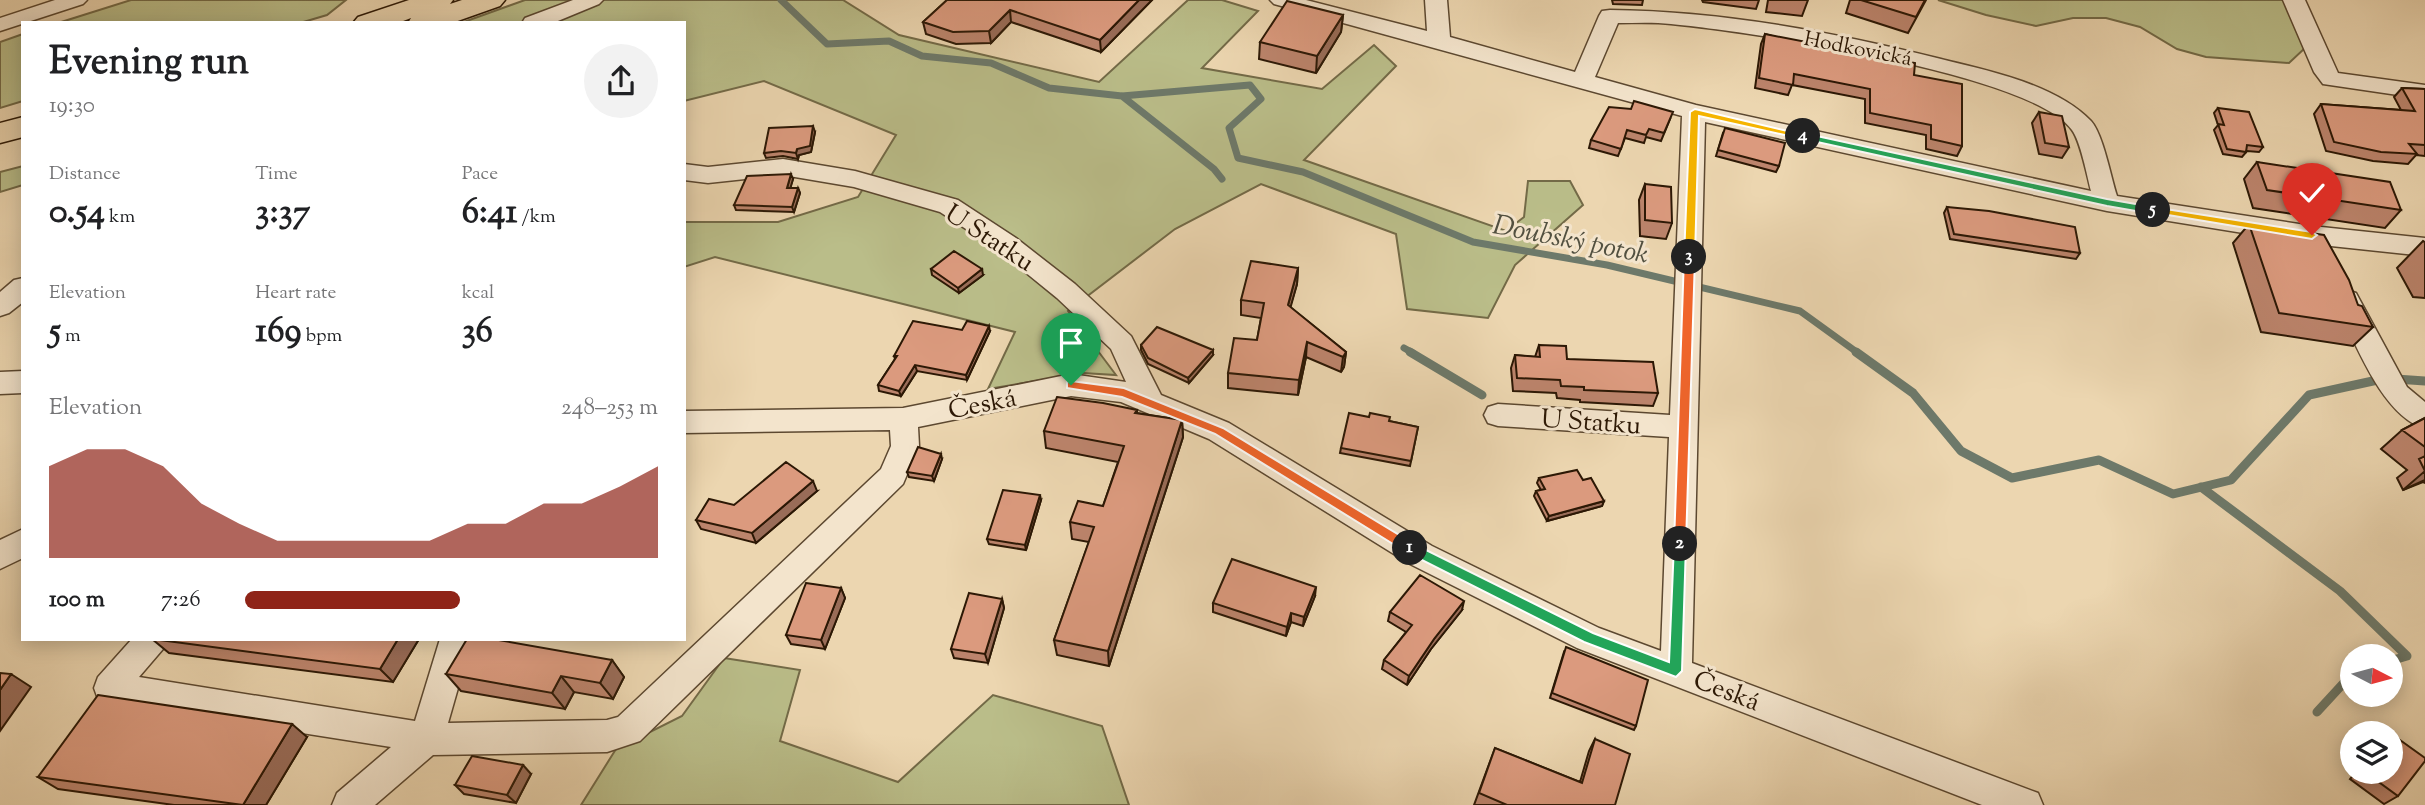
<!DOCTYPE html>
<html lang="en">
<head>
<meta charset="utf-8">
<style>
  body { margin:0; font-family:"Sorts Mill Goudy",serif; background:#f2f2f2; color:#202124; height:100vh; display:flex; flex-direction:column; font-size:26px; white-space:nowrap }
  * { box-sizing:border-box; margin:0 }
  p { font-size:23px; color:#757577 }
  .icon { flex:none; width:38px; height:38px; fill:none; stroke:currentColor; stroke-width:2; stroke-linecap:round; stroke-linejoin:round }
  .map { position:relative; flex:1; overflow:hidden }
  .panel { position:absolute; left:21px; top:21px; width:665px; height:620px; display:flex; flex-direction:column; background:#fff; border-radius:0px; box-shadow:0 4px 18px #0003 }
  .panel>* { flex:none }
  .needle { width:46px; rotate:96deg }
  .buttons { position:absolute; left:2340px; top:644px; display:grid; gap:14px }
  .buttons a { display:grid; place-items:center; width:63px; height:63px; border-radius:50%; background:#fff; box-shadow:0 4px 18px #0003; font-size:35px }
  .pin { position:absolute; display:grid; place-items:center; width:60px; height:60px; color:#fff; margin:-72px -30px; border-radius:50% 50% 50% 0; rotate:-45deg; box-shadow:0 0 7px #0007 }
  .pin .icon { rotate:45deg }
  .km { position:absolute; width:35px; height:35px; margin:-18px; border-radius:50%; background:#222; color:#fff; font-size:19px; line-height:35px; text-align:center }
  .round { display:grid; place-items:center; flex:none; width:74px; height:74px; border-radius:37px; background:#f2f2f2 }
  .overview { display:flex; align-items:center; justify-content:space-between; height:119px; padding:0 28px }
  h1 { font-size:38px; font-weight:700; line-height:52px }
  .metrics { display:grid; grid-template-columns:repeat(3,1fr); gap:10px; height:119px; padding:7px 28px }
  .metrics div { display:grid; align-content:center }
  .metrics b { font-size:35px; font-weight:700 }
  .metrics small { font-size:19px; font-weight:400 }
  .metrics p { font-size:19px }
  .chart { height:196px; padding:14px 28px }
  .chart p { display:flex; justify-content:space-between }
  .chart svg { width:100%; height:126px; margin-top:7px; fill:#8f2418; opacity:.7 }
  ul { padding:0 28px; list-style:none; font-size:23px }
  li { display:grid; grid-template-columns:112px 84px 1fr; align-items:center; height:52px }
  li i { height:18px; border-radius:9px; background:#8f2418 }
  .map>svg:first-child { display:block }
  .green { fill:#babd89; stroke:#736a47; stroke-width:2 }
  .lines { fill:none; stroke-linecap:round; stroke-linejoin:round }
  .stream-far1 { stroke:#6d796a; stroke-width:7 }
  .stream { stroke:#6d796a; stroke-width:9 }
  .minor-casing { stroke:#5c4830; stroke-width:3 }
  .highway-casing { stroke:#2c1805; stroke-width:3 }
  .minor { fill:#f3e4cc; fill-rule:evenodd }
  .highway { fill:#ecd6b0; fill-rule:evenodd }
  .wall { fill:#bc846c; stroke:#2c1805; stroke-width:2 }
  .shaded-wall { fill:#996c58; stroke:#2c1805; stroke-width:2 }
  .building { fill:#db9a7e; stroke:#2c1805; stroke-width:2 }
  .split-1 { fill:#f0652b; stroke:#fff; stroke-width:2 }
  .split-2 { fill:#22a559; stroke:#fff; stroke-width:2 }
  .split-3 { fill:#f0652b; stroke:#fff; stroke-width:2 }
  .split-4 { fill:#f5b400; stroke:#fff; stroke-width:2 }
  .split-5 { fill:#22a559; stroke:#fff; stroke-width:2 }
  .split-6 { fill:#f5b400; stroke:#fff; stroke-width:2 }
  .labels { text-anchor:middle; stroke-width:6; stroke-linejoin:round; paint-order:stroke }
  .far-street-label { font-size:21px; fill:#2c1805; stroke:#f3e4cc }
  .street-label { font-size:26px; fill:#2c1805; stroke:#f3e4cc }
  .water-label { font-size:28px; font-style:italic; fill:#525040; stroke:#f3e4cc }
</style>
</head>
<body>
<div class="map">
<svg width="2425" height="805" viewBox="0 0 2425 805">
  <rect width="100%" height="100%" fill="#ecd6b0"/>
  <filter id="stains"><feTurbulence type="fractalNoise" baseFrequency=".00286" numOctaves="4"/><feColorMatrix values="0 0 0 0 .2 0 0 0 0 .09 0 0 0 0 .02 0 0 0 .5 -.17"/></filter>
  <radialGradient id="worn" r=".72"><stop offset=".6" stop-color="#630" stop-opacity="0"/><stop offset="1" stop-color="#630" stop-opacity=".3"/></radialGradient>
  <path class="green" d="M131 0H346L327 15 300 23H58Z
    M525 0H843L899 35 1099 82 1188 0H1222L1258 11 1202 68 1322 89 1374 45 1396 66 1304 160 1506 231 1524 217 1528 181H1570L1583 205 1515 265 1488 318 1407 309 1396 234 1261 184 1175 229 1068 311 1116 375 1083 373 988 389 1015 332 715 257 684 267V222H778L858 197 896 135 764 81 684 101V23H461Z
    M1938 0H2286L2305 48 2289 63 2206 57 2177 49 2140 27 2106 18H2073L2036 26 1986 15Z
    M23 34V101L0 108V42Z
    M23 166V185L0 192V172Z
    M724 658 800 670 780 741 898 782 993 695 1102 726 1129 805H581L616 749 682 716Z"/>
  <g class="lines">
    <path class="stream-far1" d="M781 0 827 44 889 41 922 56 991 63 1049 88 1122 96 1250 85 1261 99 1229 128 1238 158 1303 172 1473 242 1607 265 1800 311 1858 353
      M1122 96 1214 169 1222 179
      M1404 348 1413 353"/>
    <path class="stream" d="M1410 352 1482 395
      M1856 352 1913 393 1961 451 2012 478 2099 460 2173 494 2231 480 2309 395 2382 379
      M2396 379 2425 381
      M2201 487 2340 591 2407 656 2390 661
      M2317 712 2352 674"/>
    <g class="minor-casing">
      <path id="minor" d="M55 0H87L83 4 0 31V18Z
        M573 0H603L599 4 553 23H522L525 18Z
        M1270 0H1306L1427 31 1425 0H1447L1450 37 1575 72 1599 16 1602 11 1610 10C1721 11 1833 32 1941 59 1989 71 2055 84 2091 121 2103 134 2111 178 2117 196L2312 226 2425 238V256L2312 244 2107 211 1705 122 1692 663 2038 793 2043 805H1982L1577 648 1410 564 1209 439 1121 402 1071 396 918 427 919 446 903 484 640 741 607 752 433 755 375 805H332L337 793 391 747 110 703 98 699 94 688 98 677 132 639H168L163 649 139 677 415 721 440 639H472L448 723 607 720 618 717 881 469 891 446 890 430 684 433V411L903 408 1071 374 1126 382 1111 349 1057 298 998 250 940 212 854 187 783 175 708 183 684 180V164L708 167 783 159 855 171 958 200 1016 238 1075 284 1131 336 1161 395 1229 423 1432 546 1599 628 1661 651 1669 437 1498 426 1488 423 1484 415 1488 407 1498 404 1670 415 1682 116 1274 4ZM1618 23C1636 23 1654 22 1671 24 1746 31 2031 73 2072 130 2081 142 2087 176 2091 191L1696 105 1595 77Z
        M2283 0H2305L2338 73 2425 85V99L2323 84 2314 72Z
        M23 278V302L9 313 0 316V292L14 280Z
        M2347 290 2356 293 2407 387 2425 402V429C2380 414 2355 340 2334 300L2338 293Z
        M23 371V393L0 394V372Z
        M23 529V558L0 569V540Z"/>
    </g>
    <g class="highway-casing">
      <path id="highway" d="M409 0H453L450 4 462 0H505L500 6 452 23H408L411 18 398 23H353L358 17Z
        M23 117V137L0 143V123Z"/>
    </g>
    <use href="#minor" class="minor"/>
    <use href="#highway" class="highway"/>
  </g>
  <path class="wall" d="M947 0H1152L1101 52 1011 22 991 43 956 44 926 34 923 22Z
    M1612 0H1643L1642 5 1613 4Z
    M1702 0H1759L1756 9 1703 2Z
    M1768 0H1808L1802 16 1766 12Z
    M1850 0H1926L1908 33 1846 13Z
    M1343 15 1341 32 1316 73 1259 59 1260 42Z
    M1765 34 1914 75 1962 146 1957 156 1926 149V135L1865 123V99L1792 85 1788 95 1755 88 1761 44Z
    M2402 88 2425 89V156L2416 155 2408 164 2373 161 2326 151 2314 114 2321 104 2401 110 2394 97Z
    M2218 108 2263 147 2259 152 2247 151 2242 157 2223 154 2214 130 2218 125 2214 113Z
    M2039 112 2069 147 2062 158 2039 154 2032 123Z
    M1670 119 1661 141 1646 137 1644 143 1625 138 1618 156 1589 148 1591 140Z
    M815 132 811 152 799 155 798 159 783 156 766 158 764 153Z
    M1723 133 1779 166 1776 172 1716 156Z
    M2257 162 2401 210 2385 228 2253 208 2244 179Z
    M793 179 790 188H798L800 193 794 212 736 210 734 205Z
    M1645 184 1672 223 1666 239 1640 236 1639 200Z
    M1947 207 2080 253 2076 259 1950 239 1944 213Z
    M2249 224 2358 305 2373 327 2353 346 2261 332 2233 243Z
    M2423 241 2425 242V298L2413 297 2397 268Z
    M1298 268 1297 284 1290 307 1346 352 1344 367 1341 372 1306 357 1298 395 1228 388V373L1257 340 1261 318 1241 315V300Z
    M931 269 983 275 959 293 932 275Z
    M962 330 990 331 967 380 917 371 901 396 879 391 878 385 895 359 894 356Z
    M1141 345 1213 355 1189 383 1148 364 1141 350Z
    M1539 345 1567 359 1658 393 1653 406 1580 402V400L1557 398 1556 393 1513 391 1511 368 1515 355 1535 357Z
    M1137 410V413L1182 420 1183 437 1109 666 1057 655 1054 640 1089 542 1072 539 1070 522 1103 506 1118 462 1046 448 1044 431Z
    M2425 418V483L2423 482 2403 490 2397 478 2407 470 2381 449 2402 430Z
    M1389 421 1418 427 1410 466 1340 453 1341 448Z
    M942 459 934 481 909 477 907 472Z
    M1539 478 1583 480 1604 501 1602 506 1547 521 1534 496 1536 491 1541 490 1537 483Z
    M817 491 756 543 701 529 696 520 734 505Z
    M1041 500 1026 550 989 544 987 539Z
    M841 588 845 598 825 649 791 644 786 635Z
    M1315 596 1303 626 1291 622 1286 636 1213 612V603Z
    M1002 599 1004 608 988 663 954 658 951 649Z
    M1462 610 1431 649 1407 685 1382 669 1384 660 1406 632 1388 621 1390 612Z
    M152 639H419L393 682 169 653Z
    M1564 652 1636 726 1634 730 1550 698Z
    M612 660 624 677 613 699 574 692 565 709 461 691 446 674Z
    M2393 735 2398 796 2384 804 2350 779 2356 772H2390V737Z
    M307 737 266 805H174L58 789 38 777Z
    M1595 739 1615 805H1474L1495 748 1580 782 1589 751Z
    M531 774 516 803 464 794 455 785Z"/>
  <path class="shaded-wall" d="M1139 0H1152L1101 52 1100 40Z
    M1010 10 1011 22 991 43 989 31Z
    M1343 15 1341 32 1316 73 1317 56Z
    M813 126 815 132 811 152 799 155 798 159 796 153 797 149Z
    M791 174 793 179 789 193 787 188Z
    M798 188 800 193 794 212 792 207Z
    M1298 268 1297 284 1287 320 1288 305Z
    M982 269 983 275 959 293 958 288Z
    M989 326 990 331 967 380 966 375Z
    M1307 342 1306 357 1298 395 1299 380Z
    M1213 350V355L1189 383 1188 378Z
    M1346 352 1344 367 1341 372 1343 357Z
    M915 365 917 371 901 396 899 391Z
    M1182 420 1183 437 1109 666 1108 651Z
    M941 454 942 459 934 481 932 476Z
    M2425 471V480L2403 490Z
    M813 481 817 491 756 543 752 533Z
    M1040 495 1041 500 1026 550 1025 545Z
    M1604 501 1602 506 1547 521 1549 516Z
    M1316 587 1315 596 1303 626 1304 617Z
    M841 588 845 598 825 649 821 640Z
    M1002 599 1004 608 988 663 985 654Z
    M1464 601 1462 610 1431 649 1407 685 1409 676 1434 639Z
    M1291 613V622L1286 636 1287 627Z
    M398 639H419L393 682 380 669Z
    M612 660 624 677 613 699 600 683Z
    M11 674 31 687 0 731V690Z
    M561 676 574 692 565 709 552 693Z
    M292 724 307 737 266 805H243Z
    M523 765 531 774 516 803 507 795Z"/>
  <path class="building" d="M947 0H1139L1100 40 1010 10 989 31 953 32 923 22Z
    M1861 0H1925L1916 17Z
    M1287 1 1343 15 1317 56 1260 42Z
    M1765 34 1915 63 1914 75 1962 84V146L1931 139V125L1870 113V89L1794 74 1793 85 1759 78Z
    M2402 88 2425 89V145L2409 144 2417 154 2381 152 2334 142 2321 104 2415 111Z
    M1634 101 1673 112 1664 133 1649 129 1646 135 1627 130 1621 149 1591 140 1609 107 1631 109Z
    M2218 108 2249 112 2263 147 2247 145 2246 152 2227 149 2218 124 2224 125Z
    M2039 112 2062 116 2069 147 2045 143Z
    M813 126 810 146 797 149 796 153 781 151 764 153 769 128Z
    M1725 128 1785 143 1779 166 1718 150Z
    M2257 162 2390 182 2401 210 2267 190Z
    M791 174 787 188H798L792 207 734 205 747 176Z
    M1645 184 1671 187 1672 223 1645 220Z
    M1947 207 1989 211 2075 227 2080 253 1954 234Z
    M2249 224 2324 235 2349 280 2358 305 2362 306 2373 327 2279 313Z
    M954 251 982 269 958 288 931 269Z
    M1251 261 1298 268 1288 305 1346 352 1343 357 1307 342 1299 380 1228 373 1234 338 1257 340 1264 303 1241 300Z
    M913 321 962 330 967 321 989 326 966 375 915 365 899 391 878 385 897 356H894Z
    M1157 327 1213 350 1188 378 1148 358 1141 345Z
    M1539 345 1566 346 1567 359 1653 362 1658 393 1584 390V387L1561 386 1560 380 1517 378 1515 355 1540 357Z
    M1057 397 1103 403 1137 410 1135 413 1182 420 1108 651 1054 640 1094 527 1070 522 1078 501 1103 506 1124 446 1044 431Z
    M1349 413 1369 417 1370 413 1390 417 1389 421 1418 427 1411 461 1341 448Z
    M2425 418V447L2402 430Z
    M918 447 941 454 932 476 907 472Z
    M2425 456V471L2419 459Z
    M786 462 813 481 752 533 696 520 709 499 734 505Z
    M1577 470 1583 480 1591 478 1604 501 1549 516 1536 491 1545 489 1539 478Z
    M1003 490 1040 495 1025 545 987 539Z
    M1232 559 1316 587 1304 617 1291 613 1287 627 1213 603Z
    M1420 575 1464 601 1434 639 1409 676 1384 660 1412 625 1390 612Z
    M806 583 841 588 821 640 786 635Z
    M969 593 1002 599 985 654 951 649Z
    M152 639H398L380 669Z
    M467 639H493L612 660 600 683 561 676 552 693 446 674Z
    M1566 647 1648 680 1636 726 1552 693Z
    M0 673 11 674 0 690Z
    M98 695 292 724 243 805 38 777Z
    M2393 735 2425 758V761L2398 796 2365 772H2390V738Z
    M1595 739 1630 754 1615 805H1507L1479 793 1495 748 1582 783Z
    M472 756 523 765 507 795 455 785Z"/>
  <path class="split-1" d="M1071 381 1124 388 1223 428 1414 544V552H1406L1215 434 1122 397 1067 388V382Z"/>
  <path class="split-2" d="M1680 539 1686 544 1682 671 1676 677 1584 642 1406 552 1404 548 1406 544H1414L1593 633 1669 662 1674 544Z"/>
  <path class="split-3" d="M1689 254 1695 257 1686 544 1680 549 1674 544 1684 257Z"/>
  <path class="split-4" d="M1695 109 1808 136 1803 139 1699 116 1695 257 1689 261 1684 257 1690 112Z"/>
  <path class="split-5" d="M1803 133 2107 199 2153 207 2158 210 2153 214 2107 206 1799 138V134Z"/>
  <path class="split-6" d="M2153 207 2312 232 2317 235 2312 239 2150 212 2148 210Z"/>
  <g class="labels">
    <g class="far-street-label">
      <text transform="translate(1858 48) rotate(11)" y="7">Hodkovická</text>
    </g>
    <g class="street-label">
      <text transform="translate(990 237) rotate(33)" y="9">U Statku</text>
      <text transform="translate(982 403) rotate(-11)" y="9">Česká</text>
      <text transform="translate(1591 421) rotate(4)" y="9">U Statku</text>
      <text transform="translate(1727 690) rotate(21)" y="9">Česká</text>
    </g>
    <g class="water-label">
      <text transform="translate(1571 238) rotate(11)" y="10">Doubský potok</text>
    </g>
  </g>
  <rect width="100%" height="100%" filter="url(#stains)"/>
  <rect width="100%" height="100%" fill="url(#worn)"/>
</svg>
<div class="buttons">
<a><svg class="needle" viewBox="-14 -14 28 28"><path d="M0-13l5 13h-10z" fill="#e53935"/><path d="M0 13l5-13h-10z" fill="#757577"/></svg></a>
<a><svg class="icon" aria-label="layers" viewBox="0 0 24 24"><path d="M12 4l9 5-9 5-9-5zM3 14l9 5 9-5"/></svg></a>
</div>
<div class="pin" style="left:1071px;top:385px;background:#1e9e55"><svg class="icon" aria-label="arrive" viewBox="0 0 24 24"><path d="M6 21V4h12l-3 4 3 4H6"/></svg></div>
<div class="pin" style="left:2312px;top:235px;background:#d93025"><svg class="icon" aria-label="check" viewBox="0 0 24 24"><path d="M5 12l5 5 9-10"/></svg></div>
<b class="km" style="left:1410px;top:548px">1</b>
<b class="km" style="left:1680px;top:544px">2</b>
<b class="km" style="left:1689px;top:257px">3</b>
<b class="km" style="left:1803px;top:136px">4</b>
<b class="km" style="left:2153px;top:210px">5</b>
<section class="panel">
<div class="overview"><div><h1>Evening run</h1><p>19:30</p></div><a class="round"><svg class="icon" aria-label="share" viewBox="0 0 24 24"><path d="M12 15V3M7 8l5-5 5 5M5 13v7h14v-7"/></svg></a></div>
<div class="metrics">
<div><p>Distance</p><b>0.54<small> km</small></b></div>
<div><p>Time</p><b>3:37</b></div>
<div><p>Pace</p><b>6:41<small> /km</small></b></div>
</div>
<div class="metrics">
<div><p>Elevation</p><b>5<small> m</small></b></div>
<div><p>Heart rate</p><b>169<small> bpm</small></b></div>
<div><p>kcal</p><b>36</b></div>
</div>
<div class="chart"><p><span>Elevation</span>248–253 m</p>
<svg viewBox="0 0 160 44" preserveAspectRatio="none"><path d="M0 44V12L10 6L20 6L30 12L40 25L50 32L60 38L70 38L80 38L90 38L100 38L110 32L120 32L130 25L140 25L150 19L160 12V44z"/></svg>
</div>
<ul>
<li><b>100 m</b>7:26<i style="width:52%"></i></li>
</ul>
</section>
</div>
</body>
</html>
